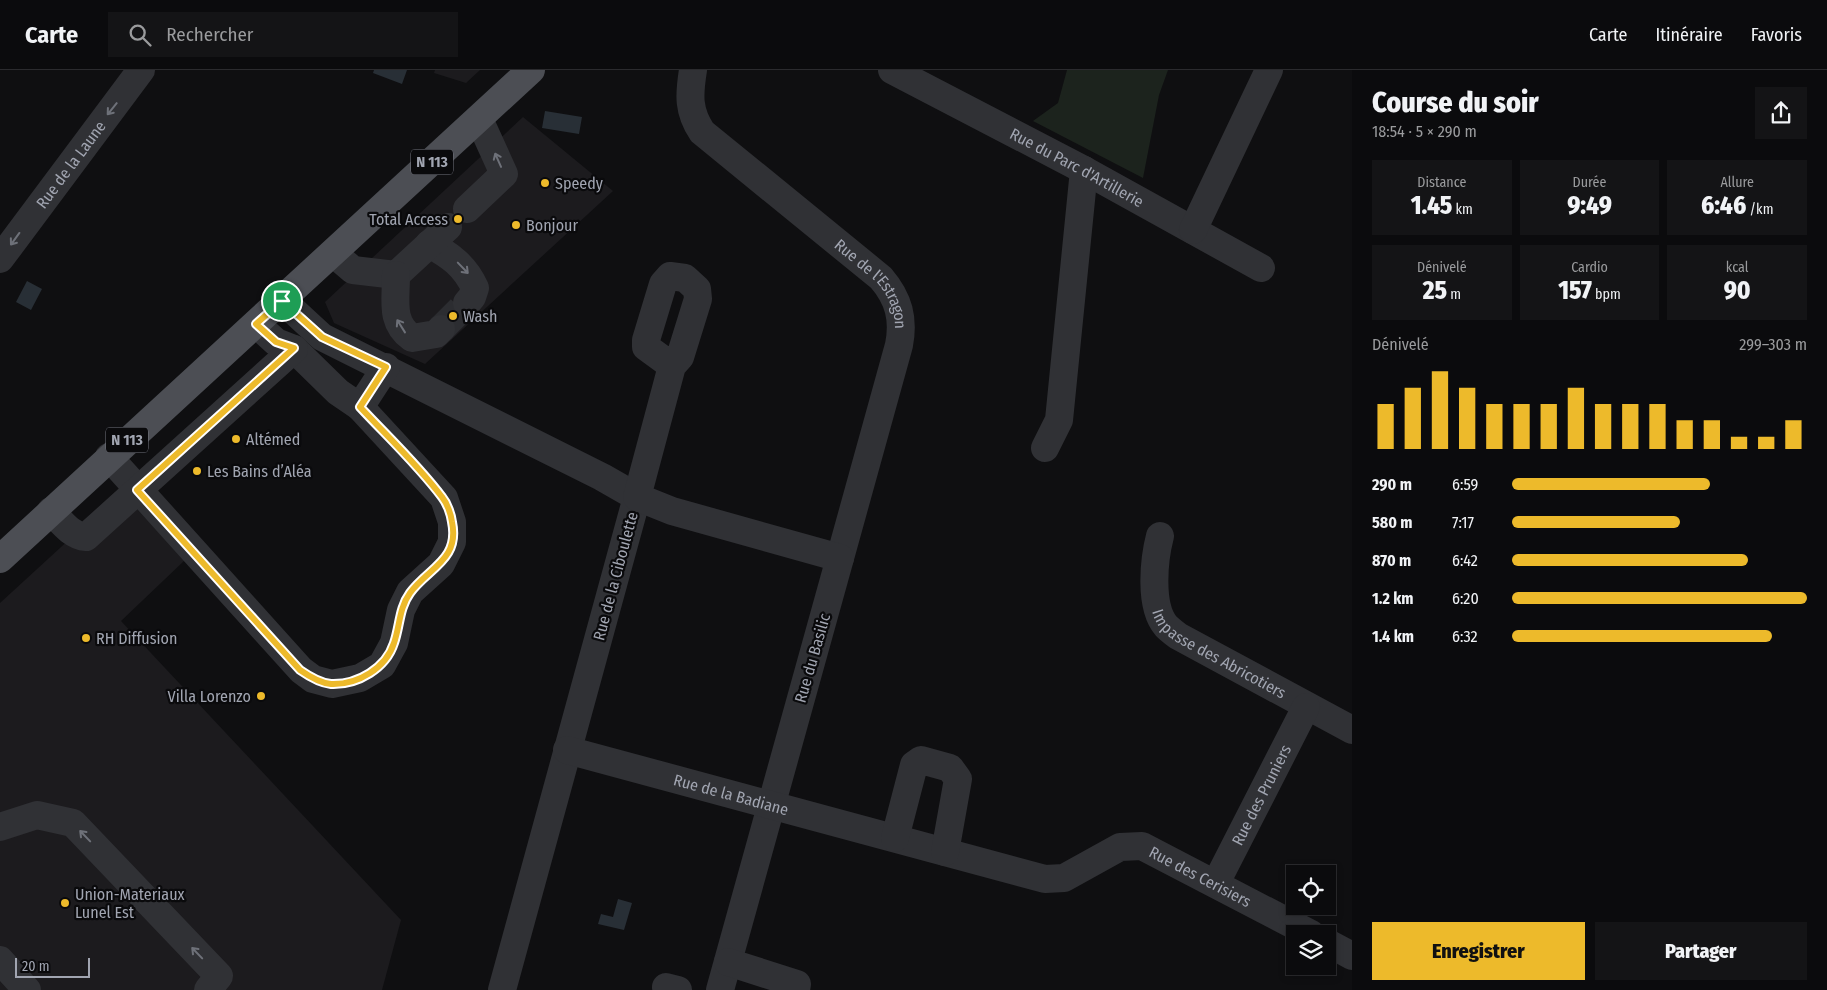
<!DOCTYPE html>
<html lang="fr">
<head>
<meta charset="utf-8">
<style>
  body { margin:0; font-family:"Fira Sans Condensed",sans-serif; background:#141416; color:#f1f3f6; height:100vh; display:flex; flex-direction:column; font-size:19px; white-space:nowrap }
  * { box-sizing:border-box; margin:0 }
  p { font-size:16px; color:#9a9b9d }
  .icon { flex:none; width:28px; height:28px; fill:none; stroke:currentColor; stroke-width:2; stroke-linecap:round; stroke-linejoin:round }
  .map { position:relative; flex:1; overflow:hidden }
  .side { display:flex; flex-direction:column; background:#0b0b0d; width:475px }
  .side>* { flex:none }
  .buttons { position:absolute; left:1286px; top:795px; display:grid; gap:10px }
  .buttons a { display:grid; place-items:center; width:50px; height:50px; border-radius:0px; background:#0b0b0d; box-shadow:0 2px 8px #0003,0 0 0 1px #2b2b2e; font-size:25px }
  .scale { position:absolute; left:15px; bottom:12px; width:75px; box-sizing:border-box; padding-left:5px; border:2px solid #a1a5b1; border-top:0; font-size:14px; line-height:18px; white-space:nowrap; color:#a1a5b1; -webkit-text-stroke:4px #0a0a0c; paint-order:stroke }
  .pin { position:absolute; display:grid; place-items:center; width:42px; height:42px; color:#fff; margin:-21px; border:2px solid #fff; border-radius:50%; box-shadow:0 1px 5px #0007 }
  .round { display:grid; place-items:center; flex:none; width:52px; height:52px; border-radius:0px; background:#141416 }
  .overview { display:flex; align-items:center; justify-content:space-between; height:85px; padding:0 20px }
  h1 { font-size:28px; font-weight:800; line-height:38px }
  .metrics { display:grid; grid-template-columns:repeat(3,1fr); gap:8px; height:85px; padding:5px 20px }
  .metrics div { display:grid; align-content:center; border-radius:0px; background:#141416; text-align:center }
  .metrics b { font-size:25px; font-weight:800 }
  .metrics small { font-size:14px; font-weight:400 }
  .metrics p { font-size:14px }
  .chart { height:140px; padding:10px 20px }
  .chart p { display:flex; justify-content:space-between }
  .chart svg { width:100%; height:90px; margin-top:5px; stroke:#edba2b; stroke-width:6 }
  .button { display:flex; gap:10px; margin-top:auto; padding:10px 20px }
  .button a { flex:1; height:58px; border-radius:0px; background:#edba2b; color:#111; font-size:20px; font-weight:800; line-height:58px; text-align:center }
  .button a+a { background:#141416; color:#f1f3f6 }
  ul { padding:0 20px; list-style:none; font-size:16px }
  li { display:grid; grid-template-columns:80px 60px 1fr; align-items:center; height:38px }
  li i { height:12px; border-radius:6px; background:#edba2b }
  header { display:flex; align-items:center; gap:30px; box-sizing:border-box; height:70px; padding:0 25px; background:#0b0b0d; border-bottom:1px solid #2b2b2e }
  header strong { font-size:24px }
  nav { display:flex; gap:28px; margin-inline-start:auto; font-size:18px }
  .search { width:350px; height:45px; background:#141416; display:flex; align-items:center; gap:12px; box-sizing:border-box; padding:0 18px; border-radius:0px; color:#9a9b9d; font-size:19px }
  main { display:flex; flex:1; min-height:0 }
  .map>svg:first-child { display:block }
  .built { fill:#1c1b1e }
  .green { fill:#1c231d }
  .water { fill:#282f36 }
  .lines { fill:none; stroke-linecap:round; stroke-linejoin:round }
  .minor-tunnel { stroke:#2c2d31; stroke-width:28; stroke-dasharray:28 14; stroke-linecap:butt }
  .minor { stroke:#303135; stroke-width:28 }
  .major { stroke:#4c4e54; stroke-width:28 }
  .oneway { stroke:#6e7179 }
  .route-casing { stroke:#fff; stroke-width:10 }
  .route { stroke:#edba2b; stroke-width:6 }
  .poi-dot { fill:#edba2b; stroke:#0a0a0c; stroke-width:2 }
  .labels { text-anchor:middle; stroke-width:4.5; stroke-linejoin:round; paint-order:stroke }
  .shield { fill:#0a0a0c; stroke:#747680; stroke-width:1 }
  .shield-label { font-size:15px; font-weight:bold; fill:#a1a5b1 }
  .street-label { font-size:16px; fill:#a1a5b1; stroke:#0a0a0c }
  .poi-label { font-size:16px; fill:#a1a5b1; stroke:#0a0a0c; text-anchor:start }
</style>
</head>
<body>
<header>
<strong>Carte</strong>
<div class="search"><svg class="icon" aria-label="search" viewBox="0 0 24 24"><circle cx="10" cy="10" r="6"/><path d="M15 15l6 6"/></svg>Rechercher</div>
<nav><a>Carte</a><a>Itinéraire</a><a>Favoris</a></nav>
</header>
<main>
<div class="map">
<svg width="1352" height="920" viewBox="0 0 1352 920">
  <rect width="100%" height="100%" fill="#0f0f11"/>
  <path class="built" d="M435 0H480L466 13 434 3Z
    M523 47 613 121 425 294 334 253 325 232Z
    M121 422 185 490 121 551 401 850 382 920H0V533Z"/>
  <path class="green" d="M1067 0H1168L1159 25 1143 108 1033 51 1058 33Z"/>
  <path class="water" d="M374 0H407L402 14 373 3Z
    M545 41 582 47 579 64 542 58Z
    M27 211 42 219 31 240 16 232Z
    M618 829 632 833 624 860 598 854 601 844 613 847Z"/>
  <g class="lines">
    <path class="minor-tunnel" d="M441 259 467 233"/>
    <g class="minor">
      <path id="s1" d="M693 0C689 25 688 41 702 62L881 208C899 229 904 249 899 275L840 488"/>
      <path id="s2" d="M892 0 1084 100 1261 198"/>
      <path d="M467 139 504 104 479 49"/>
      <path d="M1193 160 1269 0"/>
      <path d="M429 174C450 185 465 196 475 218L472 227 467 233"/>
      <path d="M333 183 353 200 396 205 448 157"/>
      <path id="s3" d="M0 189 141 0"/>
      <path d="M396 205C396 231 390 252 412 268L436 264 441 259"/>
      <path d="M283 231 322 267 602 407 637 427 502 920"/>
      <path d="M672 296 646 277V270L663 214 670 206 685 208 697 219 698 229 680 287 672 296 637 427 672 441 840 488 720 920"/>
      <path d="M360 337 386 297"/>
      <path d="M1045 378 1059 350 1084 100"/>
      <path d="M109 387 301 600 313 609 332 614 360 608 382 595 394 573 401 540 410 522 441 494 452 472V452L444 428 360 337 338 322 294 279 276 272 256 254"/>
      <path d="M51 441C61 451 71 466 86 467L294 279"/>
      <path id="s4" d="M1160 466C1154 489 1149 536 1166 556 1169 559 1174 563 1178 566L1352 660"/>
      <path id="s5" d="M567 680 1045 809 1064 808 1120 777 1142 776 1311 864"/>
      <path d="M0 757 37 745 73 753 219 906 208 920"/>
      <path d="M895 768 914 695 921 690 950 698 958 709 945 782"/>
      <path id="s6" d="M1216 813 1306 637"/>
      <path d="M1328 873 1352 886"/>
      <path d="M0 890 27 920"/>
      <path d="M728 892 797 914 796 920"/>
      <path d="M666 917 678 920"/>
    </g>
    <path class="major" d="M0 489 531 0"/>
  </g>
  <defs><path id="oneway-shaft" d="M-6 0H5M1.5-3L5.5 0L1.5 3" fill="none" stroke-width="1.6" stroke-linecap="round" stroke-linejoin="round" transform="scale(1.25)"/></defs>
  <g class="oneway">
    <use href="#oneway-shaft" transform="translate(112 39) rotate(129)"/>
    <use href="#oneway-shaft" transform="translate(498 90) rotate(-114)"/>
    <use href="#oneway-shaft" transform="translate(15 169) rotate(126)"/>
    <use href="#oneway-shaft" transform="translate(463 198) rotate(46)"/>
    <use href="#oneway-shaft" transform="translate(401 256) rotate(-122)"/>
    <use href="#oneway-shaft" transform="translate(85 766) rotate(-134)"/>
    <use href="#oneway-shaft" transform="translate(197 883) rotate(-134)"/>
  </g>
  <g class="lines">
    <g class="route-casing">
      <path id="route" d="M282 231 322 267 386 297 360 337C387 366 418 395 442 427 447 433 451 444 452 452 460 490 428 498 410 523 399 538 400 556 394 573 386 598 358 615 331 614 320 613 310 607 300 600L137 420 294 278 276 272 256 254Z"/>
    </g>
    <use href="#route" class="route"/>
  </g>
  <g class="poi-dot">
    <circle cx="545" cy="113" r="5"/>
    <circle cx="458" cy="149" r="5"/>
    <circle cx="516" cy="155" r="5"/>
    <circle cx="453" cy="246" r="5"/>
    <circle cx="236" cy="369" r="5"/>
    <circle cx="197" cy="401" r="5"/>
    <circle cx="86" cy="568" r="5"/>
    <circle cx="261" cy="626" r="5"/>
    <circle cx="65" cy="833" r="5"/>
  </g>
  <g class="labels">
    <g class="shield">
      <rect x="411" y="79.5" width="42" height="25" rx="4"/>
      <rect x="106" y="357.5" width="42" height="25" rx="4"/>
    </g>
    <g class="shield-label">
      <text x="432" y="97">N 113</text>
      <text x="127" y="375">N 113</text>
    </g>
    <g class="street-label">
      <text dy="6" stroke="none"><textPath href="#s3" startOffset="118">Rue de la Laune</textPath></text>
      <text dy="6" stroke="none"><textPath href="#s2" startOffset="209">Rue du Parc d'Artillerie</textPath></text>
      <text dy="6" stroke="none"><textPath href="#s1" startOffset="295">Rue de l'Estragon</textPath></text>
      <text transform="translate(615 506) rotate(-75)" y="6">Rue de la Ciboulette</text>
      <text dy="6" stroke="none"><textPath href="#s4" startOffset="152">Impasse des Abricotiers</textPath></text>
      <text transform="translate(812 588) rotate(-74)" y="6">Rue du Basilic</text>
      <text dy="6" stroke="none"><textPath href="#s5" startOffset="170">Rue de la Badiane</textPath></text>
      <text dy="6" stroke="none"><textPath href="#s6" startOffset="99">Rue des Pruniers</textPath></text>
      <text dy="6" stroke="none"><textPath href="#s5" startOffset="666">Rue des Cerisiers</textPath></text>
    </g>
    <g class="poi-label">
      <text x="555" y="119">Speedy</text>
      <text x="448" y="155" text-anchor="end">Total Access</text>
      <text x="526" y="161">Bonjour</text>
      <text x="463" y="252">Wash</text>
      <text x="246" y="375">Altémed</text>
      <text x="207" y="407">Les Bains d’Aléa</text>
      <text x="96" y="574">RH Diffusion</text>
      <text x="251" y="632" text-anchor="end">Villa Lorenzo</text>
      <text x="75" y="830">Union-Materiaux<tspan x="75" dy="18">Lunel Est</tspan></text>
    </g>
  </g>
</svg>
<div class="buttons">
<a><svg class="icon" aria-label="locate" viewBox="0 0 24 24"><circle cx="12" cy="12" r="6"/><path d="M12 2v4M12 18v4M2 12h4M18 12h4"/></svg></a>
<a><svg class="icon" aria-label="layers" viewBox="0 0 24 24"><path d="M12 4l9 5-9 5-9-5zM3 14l9 5 9-5"/></svg></a>
</div>
<div class="scale">20 m</div>
<div class="pin" style="left:282px;top:231px;background:#1e9e55"><svg class="icon" aria-label="arrive" viewBox="0 0 24 24"><path d="M6 21V4h12l-3 4 3 4H6"/></svg></div>
</div>
<section class="side">
<div class="overview"><div><h1>Course du soir</h1><p>18:54 · 5 × 290 m</p></div><a class="round"><svg class="icon" aria-label="share" viewBox="0 0 24 24"><path d="M12 15V3M7 8l5-5 5 5M5 13v7h14v-7"/></svg></a></div>
<div class="metrics">
<div><p>Distance</p><b>1.45<small> km</small></b></div>
<div><p>Durée</p><b>9:49</b></div>
<div><p>Allure</p><b>6:46<small> /km</small></b></div>
</div>
<div class="metrics">
<div><p>Dénivelé</p><b>25<small> m</small></b></div>
<div><p>Cardio</p><b>157<small> bpm</small></b></div>
<div><p>kcal</p><b>90</b></div>
</div>
<div class="chart"><p><span>Dénivelé</span>299–303 m</p>
<svg viewBox="0 0 160 44" preserveAspectRatio="none"><path d="M5 44V22M15 44V14M25 44V6M35 44V14M45 44V22M55 44V22M65 44V22M75 44V14M85 44V22M95 44V22M105 44V22M115 44V30M125 44V30M135 44V38M145 44V38M155 44V30"/></svg>
</div>
<ul>
<li><b>290 m</b>6:59<i style="width:67%"></i></li>
<li><b>580 m</b>7:17<i style="width:57%"></i></li>
<li><b>870 m</b>6:42<i style="width:80%"></i></li>
<li><b>1.2 km</b>6:20<i style="width:100%"></i></li>
<li><b>1.4 km</b>6:32<i style="width:88%"></i></li>
</ul>
<div class="button"><a>Enregistrer</a><a>Partager</a></div>
</section>
</main>
</body>
</html>
